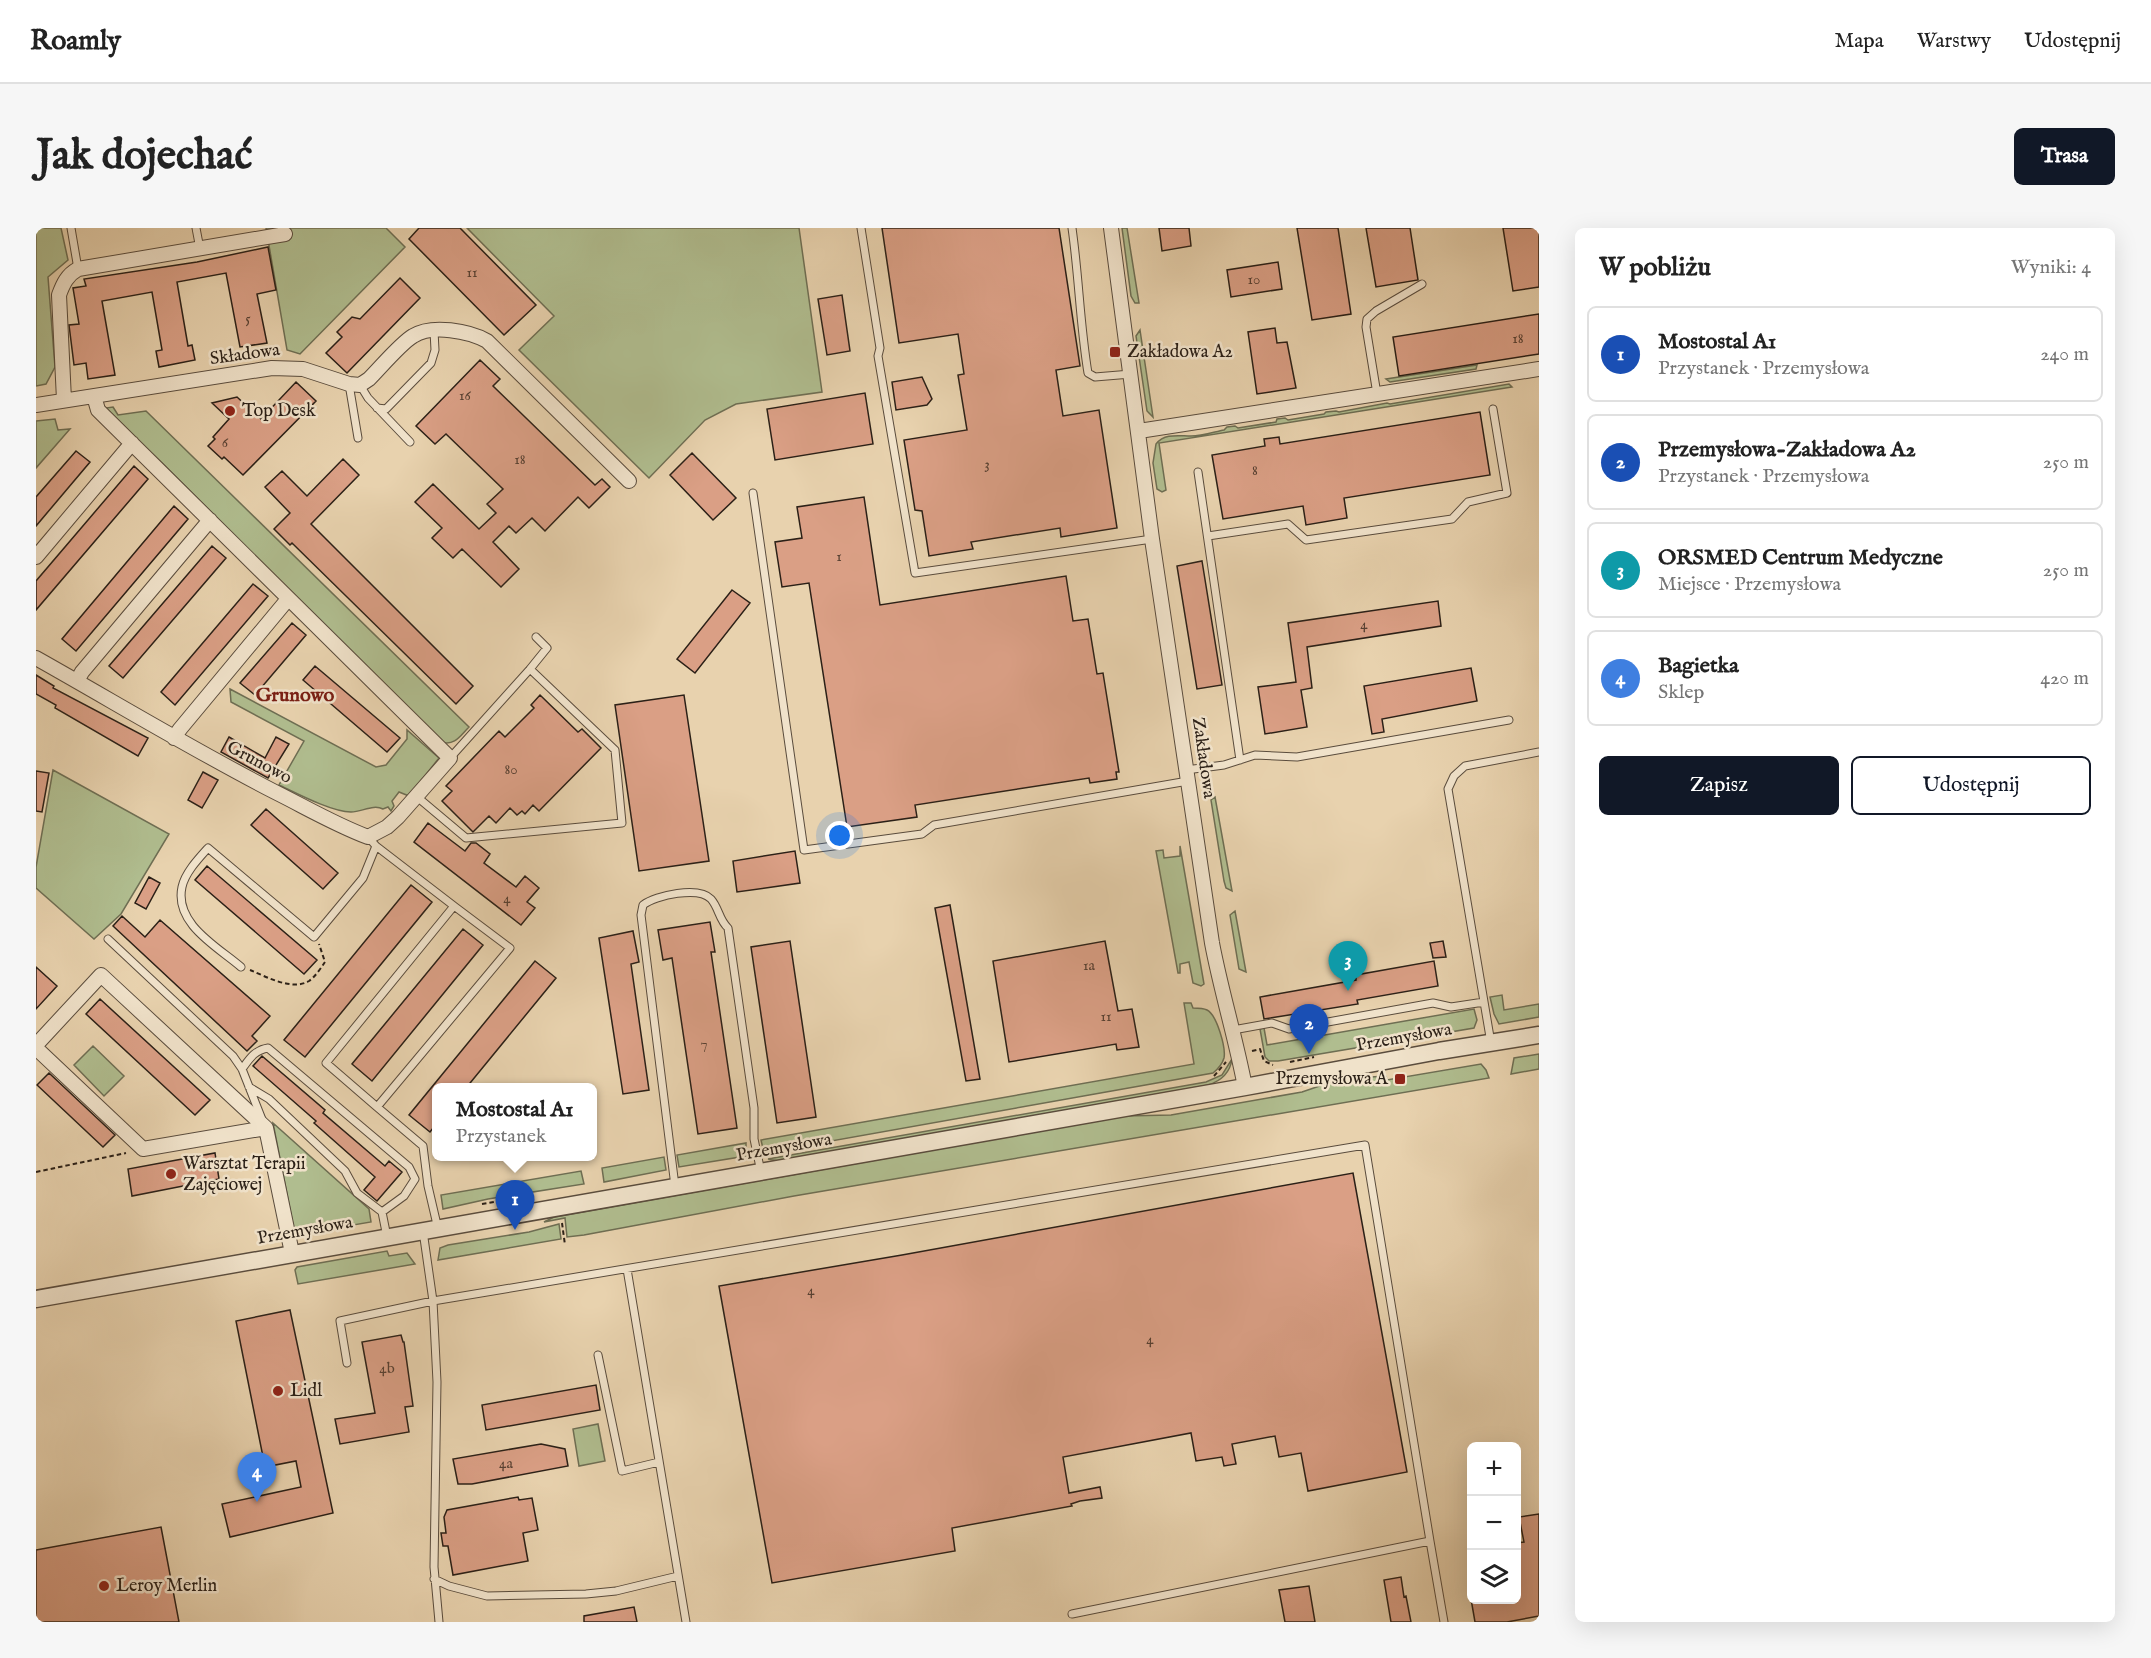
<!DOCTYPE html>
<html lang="pl">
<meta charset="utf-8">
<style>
body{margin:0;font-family:"IM FELL English",serif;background:#f6f6f6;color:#222}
.controls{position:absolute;right:18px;bottom:18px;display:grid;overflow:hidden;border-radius:9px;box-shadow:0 6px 24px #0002}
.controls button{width:54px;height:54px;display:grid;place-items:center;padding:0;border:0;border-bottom:2px solid #e0e0e0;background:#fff;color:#222;font:30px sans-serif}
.you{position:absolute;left:804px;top:608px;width:21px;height:21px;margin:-15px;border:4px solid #fff;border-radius:50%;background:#1a73e8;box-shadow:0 0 0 9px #1a73e833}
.badge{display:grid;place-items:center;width:39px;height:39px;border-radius:50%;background:#111827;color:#fff;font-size:20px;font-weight:700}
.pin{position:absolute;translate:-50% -50px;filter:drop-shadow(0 2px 3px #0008)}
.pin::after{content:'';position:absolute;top:32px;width:21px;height:18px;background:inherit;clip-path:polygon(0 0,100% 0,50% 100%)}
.popup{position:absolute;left:396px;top:855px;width:165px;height:78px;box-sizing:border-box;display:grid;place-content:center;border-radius:9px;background:#fff;filter:drop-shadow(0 2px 4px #0005);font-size:20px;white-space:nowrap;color:#767676}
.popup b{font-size:22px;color:#222}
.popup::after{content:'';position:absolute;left:50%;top:100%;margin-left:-12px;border:12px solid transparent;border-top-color:#fff}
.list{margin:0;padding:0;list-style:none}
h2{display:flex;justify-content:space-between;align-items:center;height:78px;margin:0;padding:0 24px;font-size:26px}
h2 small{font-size:20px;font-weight:400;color:#767676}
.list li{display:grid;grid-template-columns:39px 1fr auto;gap:18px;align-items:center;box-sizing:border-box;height:96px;margin:0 12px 12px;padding:0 12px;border:2px solid #e0e0e0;border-radius:9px}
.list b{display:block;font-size:22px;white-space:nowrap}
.list p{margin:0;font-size:20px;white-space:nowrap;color:#767676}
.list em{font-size:20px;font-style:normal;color:#767676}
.actions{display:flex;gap:12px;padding:18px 24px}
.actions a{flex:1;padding:14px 0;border:2px solid #111827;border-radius:9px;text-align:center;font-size:21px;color:#111827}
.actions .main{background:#111827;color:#fff}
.icon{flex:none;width:33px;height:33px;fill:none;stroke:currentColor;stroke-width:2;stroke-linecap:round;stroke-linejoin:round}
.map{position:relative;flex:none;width:1503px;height:1394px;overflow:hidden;border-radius:9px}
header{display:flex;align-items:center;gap:36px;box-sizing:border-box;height:84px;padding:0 30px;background:#fff;border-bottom:2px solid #e0e0e0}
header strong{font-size:28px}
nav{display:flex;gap:33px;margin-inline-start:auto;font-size:21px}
.intro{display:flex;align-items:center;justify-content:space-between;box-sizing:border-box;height:144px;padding:0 36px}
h1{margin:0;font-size:42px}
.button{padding:15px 27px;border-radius:9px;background:#111827;color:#fff;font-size:21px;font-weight:700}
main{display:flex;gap:36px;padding:0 36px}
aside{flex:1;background:#fff;border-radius:9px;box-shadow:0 6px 24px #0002}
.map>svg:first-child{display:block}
.green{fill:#b0bd8f;stroke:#6e6e53;stroke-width:1.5}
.building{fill:#da9f85;stroke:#2b2017;stroke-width:1.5}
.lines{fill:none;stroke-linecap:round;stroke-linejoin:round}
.service-casing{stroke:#5a4c3d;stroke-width:9}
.minor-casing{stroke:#5a4c3d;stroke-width:16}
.tertiary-casing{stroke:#5a4c3d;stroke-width:19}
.path{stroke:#2b2017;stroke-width:2;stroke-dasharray:4.5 3;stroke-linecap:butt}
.service{stroke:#f0e2ca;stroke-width:7}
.minor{stroke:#f0e2ca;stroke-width:14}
.tertiary{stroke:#f0e2ca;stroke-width:16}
.poi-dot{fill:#8f2418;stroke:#f0e2ca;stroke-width:2}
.labels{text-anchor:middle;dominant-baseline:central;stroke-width:5;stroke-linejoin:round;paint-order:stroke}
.number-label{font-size:15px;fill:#574032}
.poi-label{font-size:18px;fill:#2b2017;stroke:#f0e2ca;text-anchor:start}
.street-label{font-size:18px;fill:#2b2017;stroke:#f0e2ca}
.neighbourhood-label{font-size:20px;font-weight:bold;fill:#7a1f14;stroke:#f0e2ca}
</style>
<header>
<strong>Roamly</strong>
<nav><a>Mapa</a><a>Warstwy</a><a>Udostępnij</a></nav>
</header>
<div class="intro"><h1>Jak dojechać</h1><a class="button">Trasa</a></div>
<main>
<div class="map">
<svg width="1503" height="1394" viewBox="0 0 1503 1394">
<rect width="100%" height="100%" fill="#e8d2ae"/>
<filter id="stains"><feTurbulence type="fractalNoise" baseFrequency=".00333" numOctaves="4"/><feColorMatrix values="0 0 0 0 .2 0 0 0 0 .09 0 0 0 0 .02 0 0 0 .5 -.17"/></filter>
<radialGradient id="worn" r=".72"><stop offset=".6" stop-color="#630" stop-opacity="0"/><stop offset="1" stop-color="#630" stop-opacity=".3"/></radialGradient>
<path class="green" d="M0 0H25L32 32 12 49 19 139 10 156 0 158Z
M230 0H350L369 19 264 126 251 122Z
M431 0H763L786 164 700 176 669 192 613 250 483 122 518 88Z
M1086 0H1091L1103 75H1099L1095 68Z
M1104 102 1117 189 1111 183 1100 108Z
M1441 137 1440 141 1354 154 1350 151Z
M1473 156 1476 159 1123 215 1130 262 1126 264 1121 261 1117 235 1120 216C1129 205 1142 208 1155 208 1166 208 1178 204 1188 202L1191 199 1199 198 1202 200 1240 194 1241 191 1249 190 1252 192 1288 186 1290 184 1300 183 1303 184 1351 175 1354 176Z
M77 179 82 187 110 183 433 499C424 508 419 518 405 514L124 233 72 184 70 180Z
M19 191 22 202 34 201 0 240V193Z
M194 461 340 539 350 537 371 511V502L403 530 373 568 363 564 356 573 358 578 355 583 352 579 347 581C337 576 326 584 315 584 296 584 260 565 243 557L268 513 195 474Z
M17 542 133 606 85 686 58 711 0 660V639Z
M1179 569 1196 663 1190 660 1188 653 1175 572Z
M1144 618 1168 756 1165 758 1157 755 1153 734 1144 736V745H1142L1120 623 1127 622 1128 630 1144 628Z
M1199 683 1210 744 1203 741 1194 687Z
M1466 767 1468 782 1503 776V789L1463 796 1458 786 1454 769Z
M1148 775H1155L1157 780C1162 780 1167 780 1171 782 1181 787 1190 820 1188 830 1186 837 1182 841 1177 845L728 925 725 912 1158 836Z
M1438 781 1441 792 1438 800 1242 833H1233L1229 829 1224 801 1228 800 1231 817Z
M57 818 88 848 68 868 38 837Z
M1503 826V841L1475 846 1478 830Z
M1196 831C1194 845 1185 853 1172 857L742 933 732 931 1170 854 1186 847Z
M1445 836 1450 842 1453 850 758 968 548 1007 531 1009 529 990 508 994 518 989 1088 888 1135 887 1266 864 1304 851 1350 848 1351 852Z
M237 895 333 981 335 994 259 1007Z
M710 915V928L643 939 641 927Z
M628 929 630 942 568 954 566 940Z
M545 943 548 956 452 971 407 981 405 967Z
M523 996 525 1011 402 1032 404 1020 412 1017 493 1004Z
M351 1023 353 1028 371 1025 379 1036 262 1056 259 1042 261 1039Z
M562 1196 569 1233 543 1238 537 1201Z"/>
<path class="building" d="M383 0H424L500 77 468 107 373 11Z
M846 0H1023L1044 138 1020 142 1027 188 1063 182 1081 300 1025 309 1024 300 935 314 937 321 893 328 886 283 879 282 868 212 931 202 922 147 928 146 922 106 863 115Z
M1123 0H1153L1155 18 1126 23Z
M1261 0H1302L1315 86 1276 92Z
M1330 0H1374L1382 52 1340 59Z
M1467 0H1503V59L1477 63Z
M232 19 240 62 221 66 231 115 204 119 190 45 141 54 152 118 156 117 159 132 123 139 120 123 126 122 116 64 66 73 79 147 52 151 50 135 38 137 33 97 43 96 37 60 50 58 48 51 161 34Z
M1242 34 1246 61 1195 69 1191 42Z
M364 50 384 70 311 145 290 125 306 109 301 104 316 89 324 91Z
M806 67 814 123 791 127 782 71Z
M1503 86V126L1363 148 1357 109Z
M1239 100 1241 115 1251 114 1260 160 1221 166 1212 104Z
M444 132 464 151 457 158 559 257 566 251 574 259 553 280 542 269 509 303 496 290 480 305 473 298 457 314 483 341 465 359 426 321 417 330 396 310 406 300 379 274 397 256 443 301 460 285 451 276 467 261 410 206 399 216 380 198Z
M886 149 896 171 891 177 860 182 856 154Z
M260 154 280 173 207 247 188 229 186 231 172 218 179 211 177 209 193 191 176 175 201 169 225 191Z
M829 165 837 216 739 232 731 181Z
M1444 184 1454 247 1308 270 1311 290 1270 297 1267 278 1187 291 1176 227 1229 218 1228 211 1243 209 1244 216Z
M40 223 54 234 0 298V269Z
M656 225 700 270 677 292 634 247Z
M307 231 323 247 275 296 437 458 420 476 256 315 254 317 238 301 254 285 229 259 246 243 271 268Z
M98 238 112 251 0 382V353Z
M828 269 844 377 1030 348 1037 393 1052 391 1061 446 1067 445 1083 544H1080L1081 551 1054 555 1053 550 879 577 881 589 811 599 773 355 746 359 739 314 766 310 761 279Z
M138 278 152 291 40 423 26 411Z
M176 318 190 330 87 450 73 438Z
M1166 333 1186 457 1161 461 1141 338Z
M217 356 232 368 139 477 125 464Z
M696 362 714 375 659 445 641 431Z
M1402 373 1405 398 1271 419 1276 460 1265 462 1271 499 1229 506 1222 459 1260 454 1252 395Z
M256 395 270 407 219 467 204 455Z
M279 438 364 510 351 524 267 452Z
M1435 440 1441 473 1346 491 1348 504 1336 506 1328 458Z
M0 447 18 458 17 460 112 510 102 528 19 480 20 477 0 466Z
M504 467 542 504 546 501 565 520 503 583 497 577 489 586 486 583 481 587 474 580 460 595 453 588 437 604 406 573 416 563 410 558 463 503 469 509 498 480 495 477Z
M648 467 673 633 603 643 579 477Z
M193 509 229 530 240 509 253 516 232 550 185 524Z
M0 543 13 545 6 584 0 583Z
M167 544 182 552 166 580 152 572Z
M230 581 302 645 287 661 215 597Z
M392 595 429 623 435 615H440L454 626 448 635 480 659 489 648 503 660 491 674 499 680 485 697 378 614Z
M759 623 764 655 701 664 697 633Z
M171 638 281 732 268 746 159 652Z
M113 649 124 655 110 681 99 675Z
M375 657 396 674 269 829 248 812Z
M914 677 944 851 930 853 899 680Z
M86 688 109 709 124 692 234 788 216 808 221 813 211 823 77 698Z
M674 694 679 724H675L701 900 662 906 636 730 627 732 622 702Z
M427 701 447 717 336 853 316 836Z
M597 703 603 734 595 736 613 862 587 866 563 710Z
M754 713 780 889 741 895 715 719Z
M1069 713 1082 783 1096 781 1103 819 1081 822 1080 816 973 834 957 733Z
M1407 713 1410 729 1397 730 1394 715Z
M499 733 520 750 430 860H401V895L394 904 373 887Z
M1398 733 1402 758 1321 772 1322 776 1228 791 1224 769 1320 752V747Z
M0 739 21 758 0 781Z
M64 771 174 872 159 887 50 786Z
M226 828 289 882 287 885 349 938 353 933 366 944 341 973 328 962 339 949 278 895 280 893 217 838Z
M13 845 79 907 67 919 1 857Z
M179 925 183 951 96 968 92 941Z
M1317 945 1371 1244 1272 1263 1265 1225 1243 1229 1239 1208 1196 1216 1200 1236 1188 1238 1186 1229 1160 1233 1155 1205 1027 1229 1033 1265 1064 1259 1066 1270 1044 1273 1035 1276 1036 1278 916 1300 919 1323 736 1355 683 1058 866 1027Z
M254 1082 297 1285 194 1309 186 1276 265 1259 260 1233 229 1239 200 1093Z
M365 1107 367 1114H368L377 1178 369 1179 373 1204 304 1216 299 1191 339 1185 326 1114Z
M560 1157 564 1182 450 1202 446 1177Z
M505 1216 529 1221 532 1238 436 1256H422L417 1231Z
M482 1269 483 1272 496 1270 502 1302 487 1305 492 1333 417 1347 412 1318H407L405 1305H410L408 1289 411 1282Z
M1503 1286V1388L1471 1394H1439L1435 1371H1480V1315L1488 1314 1483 1289Z
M125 1299 143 1394H0V1322Z
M1365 1349 1368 1369 1370 1368 1375 1394H1355L1348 1352Z
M1273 1358 1279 1394H1249L1243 1362Z
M598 1379 601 1394H548V1388Z"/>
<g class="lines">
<defs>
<path id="service" d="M35 0 42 41
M160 0 164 21
M825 0 844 120 842 128 879 345 1116 311
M1036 0C1043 49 1044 97 1052 145L1059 149 1095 146
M313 156 322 210
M324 157 332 170 374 214
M1341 166 1330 99 1331 91 1340 83 1386 56
M341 180 350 181 395 135 399 122 398 103
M1162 244 1204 532
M717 265 768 622 886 606 898 597 1152 553
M1172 308 1252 296 1270 312 1416 291 1432 274 1471 265 1457 181
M494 441 511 420 500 409
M1150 542 1188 537 1219 527 1261 529 1473 492
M380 568 430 610 586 595 579 522 494 441 414 530
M340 618 418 678
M72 711 197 828 206 841 227 894
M205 739C182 719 138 696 146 659 149 645 162 631 172 620L278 709 327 650 340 618 332 609
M1197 802 1236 795 1253 801 1397 775 1415 779 1448 774
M1455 815 1412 561 1418 548 1429 538 1503 524
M206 841C214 830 219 822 232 820L373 939 379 951 368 968 346 984
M213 859 233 871 309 943 321 965 346 984 351 1009
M341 879 290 835 418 678 474 720 341 879 387 918 392 958 402 1001
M639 958 605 687 607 677C620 667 663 658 675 671 683 680 683 692 692 700L718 880V911L725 944
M387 1003 397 1073 401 1154 398 1339 403 1394
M591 1041 650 1394
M562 1127 586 1243 623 1234
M311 1135 304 1093 397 1073 1329 917 1394 1313 1036 1386
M1394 1313 1408 1394
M398 1351 413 1358 451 1368 550 1366 580 1363 642 1348"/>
<path id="minor" d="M1075 0 1116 311 1176 715C1185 763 1200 811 1209 859
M28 172 23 67C27 56 31 47 42 41L249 6
M0 177 236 140 267 141 313 156 324 157 333 151C344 140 365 115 377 108 396 96 433 103 451 113L593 253
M1103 203 1503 141
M0 329 96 215
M0 430C80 475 159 523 241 565 271 580 300 597 332 609L351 599 362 589 414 530 62 182 58 168
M41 453 46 444 174 292
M138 510 144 501 252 371
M0 817 65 747 230 900 256 1025
M0 820 107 921 230 900"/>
<path id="tertiary" d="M0 1071 1209 859 1403 823 1503 807"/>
</defs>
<use href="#service" class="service-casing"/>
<use href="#minor" class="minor-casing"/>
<use href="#tertiary" class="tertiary-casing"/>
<path class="path" d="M214 742C231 749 256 763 273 753 279 749 285 740 289 734L283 716
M1216 823 1224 821 1228 833 1237 837
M1254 834 1278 829
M1178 848 1190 834
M0 944 90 925
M446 976 487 969
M526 995 529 1017"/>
<use href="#service" class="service"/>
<use href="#minor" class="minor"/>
<use href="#tertiary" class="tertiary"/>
</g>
<g class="poi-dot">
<rect x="1073" y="118" width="12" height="12" rx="3"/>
<circle cx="194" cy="183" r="6"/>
<rect x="1358" y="845" width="12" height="12" rx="3"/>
<circle cx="135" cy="946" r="6"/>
<circle cx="242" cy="1163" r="6"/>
<circle cx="68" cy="1358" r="6"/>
</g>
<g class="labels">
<g class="number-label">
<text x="436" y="44">11</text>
<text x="1218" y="51">10</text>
<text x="212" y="90">5</text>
<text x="1482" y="110">18</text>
<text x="429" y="167">16</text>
<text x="189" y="214">6</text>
<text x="484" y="231">18</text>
<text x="951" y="236">3</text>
<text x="1219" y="242">8</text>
<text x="803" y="328">1</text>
<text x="1328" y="396">4</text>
<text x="475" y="541">80</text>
<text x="471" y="670">4</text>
<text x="1053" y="737">1a</text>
<text x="1070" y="788">11</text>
<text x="668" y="815">7</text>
<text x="775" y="1062">4</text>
<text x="1114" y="1111">4</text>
<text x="351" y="1140">4b</text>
<text x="470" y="1235">4a</text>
</g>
<g class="poi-label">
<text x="1091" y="124">Zakładowa A2</text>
<text x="206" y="183">Top Desk</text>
<text x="1352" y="851" text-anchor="end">Przemysłowa A</text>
<text x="147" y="936">Warsztat Terapii<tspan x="147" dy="21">Zajęciowej</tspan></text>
<text x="254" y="1163">Lidl</text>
<text x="80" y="1358">Leroy Merlin</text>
</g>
<g class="street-label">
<text transform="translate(209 127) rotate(-8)">Składowa</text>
<text transform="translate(1167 530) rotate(82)">Zakładowa</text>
<text transform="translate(223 535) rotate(28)">Grunowo</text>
<text transform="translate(1368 810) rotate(-10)">Przemysłowa</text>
<text transform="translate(748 920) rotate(-10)">Przemysłowa</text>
<text transform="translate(269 1003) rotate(-10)">Przemysłowa</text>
</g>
<g class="neighbourhood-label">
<text x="259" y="467">Grunowo</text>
</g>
</g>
<rect width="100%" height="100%" filter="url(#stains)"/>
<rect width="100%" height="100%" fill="url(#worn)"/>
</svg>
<div class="controls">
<button>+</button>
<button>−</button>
<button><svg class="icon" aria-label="layers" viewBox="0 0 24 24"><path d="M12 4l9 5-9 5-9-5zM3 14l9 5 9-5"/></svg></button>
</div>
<div class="you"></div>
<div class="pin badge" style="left:479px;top:1002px;background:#1a4fb4">1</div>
<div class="popup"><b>Mostostal A1</b>Przystanek</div>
<div class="pin badge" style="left:1273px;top:826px;background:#1a4fb4">2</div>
<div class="pin badge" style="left:1312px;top:763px;background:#0f9aa8">3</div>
<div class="pin badge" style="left:221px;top:1274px;background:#3f7fe0">4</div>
</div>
<aside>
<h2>W pobliżu<small>Wyniki: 4</small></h2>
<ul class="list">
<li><span class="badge" style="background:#1a4fb4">1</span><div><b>Mostostal A1</b><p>Przystanek · Przemysłowa</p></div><em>240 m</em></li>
<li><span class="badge" style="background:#1a4fb4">2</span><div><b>Przemysłowa-Zakładowa A2</b><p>Przystanek · Przemysłowa</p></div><em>250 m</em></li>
<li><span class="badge" style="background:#0f9aa8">3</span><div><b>ORSMED Centrum Medyczne</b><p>Miejsce · Przemysłowa</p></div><em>250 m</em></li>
<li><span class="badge" style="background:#3f7fe0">4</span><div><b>Bagietka</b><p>Sklep</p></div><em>420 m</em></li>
</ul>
<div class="actions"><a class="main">Zapisz</a><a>Udostępnij</a></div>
</aside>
</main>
